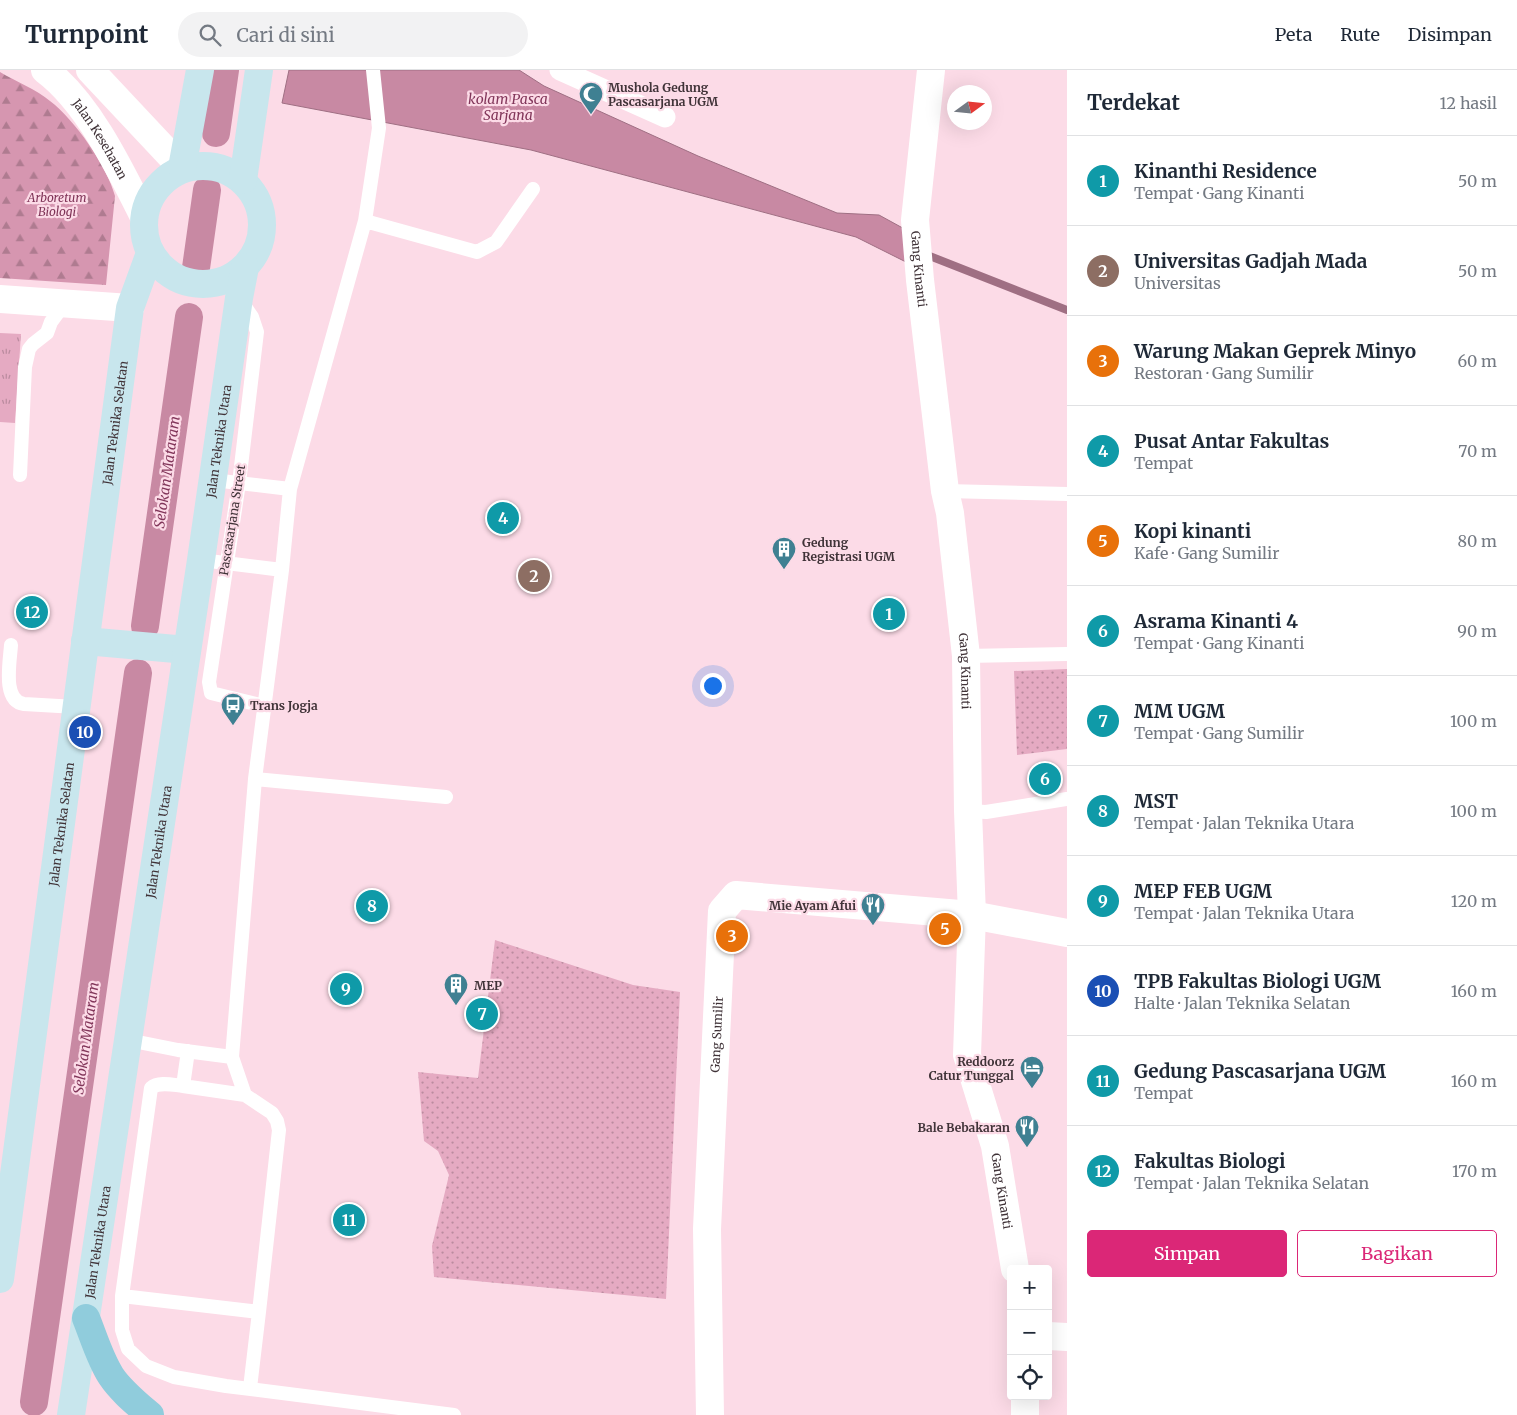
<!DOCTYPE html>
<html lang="id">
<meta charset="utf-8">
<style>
body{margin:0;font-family:Merriweather,serif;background:#f2f2f3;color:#1f2937}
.controls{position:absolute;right:15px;bottom:15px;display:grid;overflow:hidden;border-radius:5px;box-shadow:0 5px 20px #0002}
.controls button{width:45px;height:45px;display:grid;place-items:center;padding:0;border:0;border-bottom:1px solid #e0e1e3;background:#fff;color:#1f2937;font:25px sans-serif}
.compass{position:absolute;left:947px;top:15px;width:45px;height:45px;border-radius:50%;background:#fff;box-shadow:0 5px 20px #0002;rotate:75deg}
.you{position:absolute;left:712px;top:615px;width:18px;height:18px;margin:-12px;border:4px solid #fff;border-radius:50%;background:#1a73e8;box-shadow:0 0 0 8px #1a73e833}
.badge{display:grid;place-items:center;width:32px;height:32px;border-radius:50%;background:#db2777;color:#fff;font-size:16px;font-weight:700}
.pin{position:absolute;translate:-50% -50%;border:2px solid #fff;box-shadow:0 1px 5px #0006}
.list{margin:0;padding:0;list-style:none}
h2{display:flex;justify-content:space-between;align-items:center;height:65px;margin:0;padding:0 20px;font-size:21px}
h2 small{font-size:16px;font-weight:400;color:#747a83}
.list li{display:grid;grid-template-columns:32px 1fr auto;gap:15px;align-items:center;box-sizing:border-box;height:90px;padding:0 20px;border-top:1px solid #e0e1e3}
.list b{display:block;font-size:19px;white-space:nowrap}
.list p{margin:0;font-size:16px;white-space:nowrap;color:#747a83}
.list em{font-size:16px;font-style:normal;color:#747a83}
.actions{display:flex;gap:10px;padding:15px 20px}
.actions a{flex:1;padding:11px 0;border:1px solid #db2777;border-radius:5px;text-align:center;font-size:18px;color:#db2777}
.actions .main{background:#db2777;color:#fff}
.icon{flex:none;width:28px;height:28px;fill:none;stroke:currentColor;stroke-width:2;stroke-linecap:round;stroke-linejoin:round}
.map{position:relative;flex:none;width:1067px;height:1345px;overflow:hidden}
header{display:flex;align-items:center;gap:30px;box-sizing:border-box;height:70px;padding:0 25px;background:#fff;border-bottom:1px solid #e0e1e3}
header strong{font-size:24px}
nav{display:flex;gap:28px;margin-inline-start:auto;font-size:18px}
.search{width:350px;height:45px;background:#f2f2f3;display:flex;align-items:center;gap:12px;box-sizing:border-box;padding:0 18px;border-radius:28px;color:#747a83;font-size:19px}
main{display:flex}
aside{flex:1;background:#fff}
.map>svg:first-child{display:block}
.grass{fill:url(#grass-tufts)}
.forest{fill:url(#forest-firs)}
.park{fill:url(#park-dots)}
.water{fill:#c889a3;stroke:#9f6f83}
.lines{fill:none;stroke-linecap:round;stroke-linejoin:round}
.stream{stroke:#9f6f83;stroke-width:8}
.canal{stroke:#c889a3;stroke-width:28}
.service{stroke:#fff;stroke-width:14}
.pedestrian{stroke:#fff;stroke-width:21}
.minor{stroke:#fff;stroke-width:28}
.tertiary{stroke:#fff;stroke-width:28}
.secondary{stroke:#c8e6ed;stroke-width:28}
.primary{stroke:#90ccdc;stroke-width:28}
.labels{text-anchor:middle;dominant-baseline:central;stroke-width:4.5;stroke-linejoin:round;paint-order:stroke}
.poi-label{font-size:12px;font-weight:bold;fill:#403338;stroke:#fcdbe7;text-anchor:start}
.street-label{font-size:12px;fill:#403338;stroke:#fcdbe7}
.park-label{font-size:12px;font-style:italic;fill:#7f3357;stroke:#fcdbe7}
.water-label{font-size:14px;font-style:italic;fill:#82365a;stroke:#fcdbe7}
</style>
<header>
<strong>Turnpoint</strong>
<div class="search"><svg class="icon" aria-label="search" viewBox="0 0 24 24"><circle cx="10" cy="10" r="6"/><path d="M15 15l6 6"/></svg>Cari di sini</div>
<nav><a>Peta</a><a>Rute</a><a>Disimpan</a></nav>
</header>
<main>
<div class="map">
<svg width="1067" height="1345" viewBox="0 0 1067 1345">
<defs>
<pattern id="grass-tufts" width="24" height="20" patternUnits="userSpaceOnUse" patternTransform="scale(1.25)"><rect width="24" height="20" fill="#e5aac2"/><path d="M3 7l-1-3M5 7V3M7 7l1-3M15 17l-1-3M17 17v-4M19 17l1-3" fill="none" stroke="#bb8b9f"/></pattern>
<pattern id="forest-firs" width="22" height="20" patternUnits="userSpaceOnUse" patternTransform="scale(1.25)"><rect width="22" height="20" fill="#d696b0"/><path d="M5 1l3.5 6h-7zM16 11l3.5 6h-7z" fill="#af7b90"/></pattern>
<pattern id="park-dots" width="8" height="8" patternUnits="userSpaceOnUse" patternTransform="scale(1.25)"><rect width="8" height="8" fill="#e5aac2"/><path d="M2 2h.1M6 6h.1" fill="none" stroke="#bb8b9f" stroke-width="1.8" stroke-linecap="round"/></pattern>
</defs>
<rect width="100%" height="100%" fill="#fcdbe7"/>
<path class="grass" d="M0 263 21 264 15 353 0 352Z"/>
<path class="forest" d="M0 2C15 11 37 20 50 31 75 50 107 96 115 126L106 215 0 208Z"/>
<path class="park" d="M1067 599V679L1017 685 1014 601Z
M495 870 633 915 680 922 666 1229 434 1207 432 1176 449 1105 438 1081 424 1071 418 1002 478 1008Z"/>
<path class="water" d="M289 0H519L544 16 698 86 837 143 879 145 910 162 914 196 856 167 531 80 282 33Z"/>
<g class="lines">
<path class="stream" d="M922 183 1067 240"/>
<path class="canal" d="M216 63 225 0
M196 198 207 120
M145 556 189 247
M34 1332 138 603"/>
<path class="service" d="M373 0 379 58 365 151 290 419 282 500 255 709 446 727
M365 151 477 182 496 172 533 119
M240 229 252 247 257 262 239 413 209 612 211 623 264 636
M20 405 25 297 29 279 33 274 47 263 51 252 65 233
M213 410 290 419
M945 421 1067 424
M201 490 282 500
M11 575C10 592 2 631 24 634L76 637
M966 586 1067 584
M968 741 986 742 1067 729
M128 970 178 980 232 987 245 1025 272 1043 277 1051 279 1060 259 1242 122 1226V1260L128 1279 146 1296 174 1307 226 1316 454 1345
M232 987 255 709
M183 1016 245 1025
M122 1226 151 1018C159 1011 173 1015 183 1016L188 981
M250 1318 259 1242"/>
<path class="pedestrian" d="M560 0 665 47"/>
<g class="minor">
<path id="s1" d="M931 0 915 150 920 210 945 421 950 443 966 586 968 741 972 845 967 985 995 1076 1015 1199"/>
<path d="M0 229 130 238"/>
<path d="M1048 1266 1067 1267"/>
<path id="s2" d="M710 1345 707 1159 722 841 736 825 972 845 1067 863"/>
<path d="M1025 1345V1326"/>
</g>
<g class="tertiary">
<path id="s3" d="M45 0C88 32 120 99 144 147"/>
<path d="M90 0 182 98"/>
</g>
<g class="secondary">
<circle cx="203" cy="155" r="59"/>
<path d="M182 98 200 0"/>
<path d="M243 110 259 0"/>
<path d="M85 571 187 580"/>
<path id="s4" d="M0 1209 130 238 150 183"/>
<path id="s5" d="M71 1345 201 490 239 228 245 197"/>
</g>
<path class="primary" d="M86 1248C94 1268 100 1289 111 1306 121 1321 136 1333 150 1345"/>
</g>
<defs>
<symbol id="mosque-pin" viewBox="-11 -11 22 30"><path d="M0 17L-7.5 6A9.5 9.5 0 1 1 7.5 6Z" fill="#3f8092" stroke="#fcdbe7"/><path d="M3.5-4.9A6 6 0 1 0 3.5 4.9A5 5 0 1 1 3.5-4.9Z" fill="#fff"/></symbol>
<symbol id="building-pin" viewBox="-11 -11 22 30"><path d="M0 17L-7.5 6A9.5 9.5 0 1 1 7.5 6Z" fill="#3f8092" stroke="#fcdbe7"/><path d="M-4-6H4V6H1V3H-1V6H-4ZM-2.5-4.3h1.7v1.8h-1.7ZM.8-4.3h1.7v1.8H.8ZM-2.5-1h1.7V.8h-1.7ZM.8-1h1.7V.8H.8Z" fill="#fff"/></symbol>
<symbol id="bus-pin" viewBox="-11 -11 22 30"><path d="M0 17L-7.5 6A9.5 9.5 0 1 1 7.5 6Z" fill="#3f8092" stroke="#fcdbe7"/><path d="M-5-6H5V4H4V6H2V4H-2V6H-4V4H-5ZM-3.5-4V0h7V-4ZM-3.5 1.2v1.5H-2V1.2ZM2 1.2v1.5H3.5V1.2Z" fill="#fff"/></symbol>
<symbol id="restaurant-pin" viewBox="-11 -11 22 30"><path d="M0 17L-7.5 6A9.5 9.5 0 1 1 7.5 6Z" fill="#3f8092" stroke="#fcdbe7"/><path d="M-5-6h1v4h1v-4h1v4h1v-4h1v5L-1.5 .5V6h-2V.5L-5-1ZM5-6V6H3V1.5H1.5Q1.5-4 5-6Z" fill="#fff"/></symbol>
<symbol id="hotel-pin" viewBox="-11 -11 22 30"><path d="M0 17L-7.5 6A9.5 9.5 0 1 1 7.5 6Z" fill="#3f8092" stroke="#fcdbe7"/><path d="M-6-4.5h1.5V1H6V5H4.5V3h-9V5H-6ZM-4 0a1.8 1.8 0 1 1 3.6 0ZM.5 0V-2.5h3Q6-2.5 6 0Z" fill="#fff"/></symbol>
</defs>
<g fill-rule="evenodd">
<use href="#mosque-pin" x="577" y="10" width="28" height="38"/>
<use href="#building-pin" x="770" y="465" width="28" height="38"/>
<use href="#bus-pin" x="219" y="621" width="28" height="38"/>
<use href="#restaurant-pin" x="859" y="821" width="28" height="38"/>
<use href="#building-pin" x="442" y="901" width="28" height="38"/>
<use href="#hotel-pin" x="1018" y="984" width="28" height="38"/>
<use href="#restaurant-pin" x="1013" y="1043" width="28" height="38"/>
</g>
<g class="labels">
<g class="poi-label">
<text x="608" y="17">Mushola Gedung<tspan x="608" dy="14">Pascasarjana UGM</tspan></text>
<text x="802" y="472">Gedung<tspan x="802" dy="14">Registrasi UGM</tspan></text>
<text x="250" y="635">Trans Jogja</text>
<text x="856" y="835" text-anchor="end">Mie Ayam Afui</text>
<text x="474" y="915">MEP</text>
<text x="1014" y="991" text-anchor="end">Reddoorz<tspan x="1014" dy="14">Catur Tunggal</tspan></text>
<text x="1010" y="1057" text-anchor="end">Bale Bebakaran</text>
</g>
<g class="street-label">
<text stroke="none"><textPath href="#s3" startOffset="89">Jalan Kesehatan</textPath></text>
<text stroke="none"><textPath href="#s1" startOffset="200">Gang Kinanti</textPath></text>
<text stroke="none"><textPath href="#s4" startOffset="864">Jalan Teknika Selatan</textPath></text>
<text stroke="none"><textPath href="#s5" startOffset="985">Jalan Teknika Utara</textPath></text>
<text transform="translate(232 450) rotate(-81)">Pascasarjana Street</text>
<text stroke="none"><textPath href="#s1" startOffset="605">Gang Kinanti</textPath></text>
<text stroke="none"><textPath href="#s4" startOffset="459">Jalan Teknika Selatan</textPath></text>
<text stroke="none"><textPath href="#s5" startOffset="580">Jalan Teknika Utara</textPath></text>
<text stroke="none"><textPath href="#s2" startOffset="381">Gang Sumilir</textPath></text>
<text stroke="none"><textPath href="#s1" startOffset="1130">Gang Kinanti</textPath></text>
<text stroke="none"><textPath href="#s5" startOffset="175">Jalan Teknika Utara</textPath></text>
</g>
<g class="park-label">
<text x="57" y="127">Arboretum<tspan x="57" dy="14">Biologi</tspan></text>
</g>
<g class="water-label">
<text x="508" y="29">kolam Pasca<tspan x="508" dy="16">Sarjana</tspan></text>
<text transform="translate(167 402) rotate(-82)">Selokan Mataram</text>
<text transform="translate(86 968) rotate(-82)">Selokan Mataram</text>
</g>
</g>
</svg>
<div class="controls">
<button>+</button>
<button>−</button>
<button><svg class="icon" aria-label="locate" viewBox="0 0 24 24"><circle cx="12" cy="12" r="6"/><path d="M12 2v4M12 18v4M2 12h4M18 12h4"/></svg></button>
</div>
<svg class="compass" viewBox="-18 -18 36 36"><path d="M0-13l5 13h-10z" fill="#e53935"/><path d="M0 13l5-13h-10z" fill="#747a83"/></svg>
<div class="you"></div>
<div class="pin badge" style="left:889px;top:544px;background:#0f9aa8">1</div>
<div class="pin badge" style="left:534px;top:506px;background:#8d6e63">2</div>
<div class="pin badge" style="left:732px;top:866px;background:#e8710a">3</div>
<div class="pin badge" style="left:503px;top:448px;background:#0f9aa8">4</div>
<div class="pin badge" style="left:945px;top:859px;background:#e8710a">5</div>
<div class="pin badge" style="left:1045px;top:709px;background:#0f9aa8">6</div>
<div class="pin badge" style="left:482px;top:944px;background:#0f9aa8">7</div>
<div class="pin badge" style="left:372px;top:836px;background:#0f9aa8">8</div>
<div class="pin badge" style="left:346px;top:919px;background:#0f9aa8">9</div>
<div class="pin badge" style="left:85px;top:662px;background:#1a4fb4">10</div>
<div class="pin badge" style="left:349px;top:1150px;background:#0f9aa8">11</div>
<div class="pin badge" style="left:32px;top:542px;background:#0f9aa8">12</div>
</div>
<aside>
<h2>Terdekat<small>12 hasil</small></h2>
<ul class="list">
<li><span class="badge" style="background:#0f9aa8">1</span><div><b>Kinanthi Residence</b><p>Tempat · Gang Kinanti</p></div><em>50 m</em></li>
<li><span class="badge" style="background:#8d6e63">2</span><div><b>Universitas Gadjah Mada</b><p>Universitas</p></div><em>50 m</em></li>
<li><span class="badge" style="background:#e8710a">3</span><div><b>Warung Makan Geprek Minyo</b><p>Restoran · Gang Sumilir</p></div><em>60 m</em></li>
<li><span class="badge" style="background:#0f9aa8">4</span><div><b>Pusat Antar Fakultas</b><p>Tempat</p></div><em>70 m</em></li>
<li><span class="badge" style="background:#e8710a">5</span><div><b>Kopi kinanti</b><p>Kafe · Gang Sumilir</p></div><em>80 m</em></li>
<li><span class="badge" style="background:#0f9aa8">6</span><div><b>Asrama Kinanti 4</b><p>Tempat · Gang Kinanti</p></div><em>90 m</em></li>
<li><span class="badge" style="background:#0f9aa8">7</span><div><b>MM UGM</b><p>Tempat · Gang Sumilir</p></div><em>100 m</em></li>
<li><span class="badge" style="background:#0f9aa8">8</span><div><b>MST</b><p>Tempat · Jalan Teknika Utara</p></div><em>100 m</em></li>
<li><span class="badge" style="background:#0f9aa8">9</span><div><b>MEP FEB UGM</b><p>Tempat · Jalan Teknika Utara</p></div><em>120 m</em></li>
<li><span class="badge" style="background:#1a4fb4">10</span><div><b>TPB Fakultas Biologi UGM</b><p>Halte · Jalan Teknika Selatan</p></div><em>160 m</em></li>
<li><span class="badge" style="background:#0f9aa8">11</span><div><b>Gedung Pascasarjana UGM</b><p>Tempat</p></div><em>160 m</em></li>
<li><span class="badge" style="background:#0f9aa8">12</span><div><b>Fakultas Biologi</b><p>Tempat · Jalan Teknika Selatan</p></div><em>170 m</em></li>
</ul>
<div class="actions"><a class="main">Simpan</a><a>Bagikan</a></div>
</aside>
</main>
